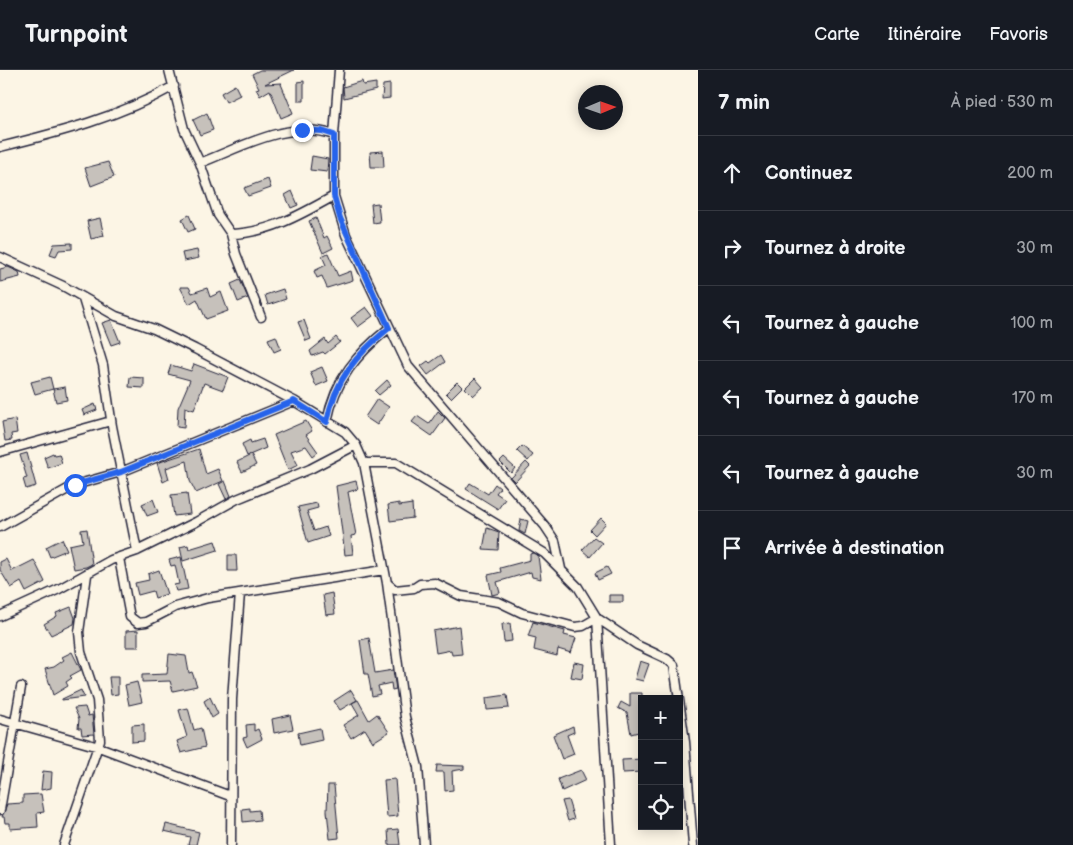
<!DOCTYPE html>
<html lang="fr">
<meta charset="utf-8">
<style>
body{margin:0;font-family:"Balsamiq Sans",sans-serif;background:#242831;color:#f1f3f6}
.controls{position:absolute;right:15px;bottom:15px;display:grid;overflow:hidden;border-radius:0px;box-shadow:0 2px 12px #0003}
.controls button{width:45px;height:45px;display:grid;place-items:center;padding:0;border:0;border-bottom:1px solid #363941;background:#171b24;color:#f1f3f6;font:25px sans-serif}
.compass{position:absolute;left:578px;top:15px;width:45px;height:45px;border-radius:50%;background:#171b24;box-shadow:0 2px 12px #0003;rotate:88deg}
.stop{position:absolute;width:15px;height:15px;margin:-11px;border:4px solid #2563eb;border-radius:50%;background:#fff}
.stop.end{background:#2563eb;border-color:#fff;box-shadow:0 1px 5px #0008}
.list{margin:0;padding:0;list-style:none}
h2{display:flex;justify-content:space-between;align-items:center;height:65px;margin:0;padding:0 20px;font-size:21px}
h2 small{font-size:16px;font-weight:400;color:#9ea1a6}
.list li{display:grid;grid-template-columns:32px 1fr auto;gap:15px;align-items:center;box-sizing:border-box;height:75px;padding:0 20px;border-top:1px solid #363941}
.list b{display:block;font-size:19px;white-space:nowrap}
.list em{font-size:16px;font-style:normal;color:#9ea1a6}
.icon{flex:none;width:28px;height:28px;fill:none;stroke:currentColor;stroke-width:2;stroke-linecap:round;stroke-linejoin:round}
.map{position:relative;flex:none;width:698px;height:775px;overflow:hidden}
header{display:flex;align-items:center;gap:30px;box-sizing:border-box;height:70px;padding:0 25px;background:#171b24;border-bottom:1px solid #363941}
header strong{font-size:24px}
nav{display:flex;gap:28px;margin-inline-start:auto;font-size:18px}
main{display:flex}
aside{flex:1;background:#171b24}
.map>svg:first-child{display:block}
.building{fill:#c6c1bb;stroke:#22223b}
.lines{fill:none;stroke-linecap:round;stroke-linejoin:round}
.minor-casing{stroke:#22223b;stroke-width:11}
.minor{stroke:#fcf5e5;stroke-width:8}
.route{stroke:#2563eb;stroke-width:6}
</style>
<header>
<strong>Turnpoint</strong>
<nav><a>Carte</a><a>Itinéraire</a><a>Favoris</a></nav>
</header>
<main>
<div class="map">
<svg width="698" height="775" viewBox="0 0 698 775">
<rect width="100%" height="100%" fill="#fcf5e5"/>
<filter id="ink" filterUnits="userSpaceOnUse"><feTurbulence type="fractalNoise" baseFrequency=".02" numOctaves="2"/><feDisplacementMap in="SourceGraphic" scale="10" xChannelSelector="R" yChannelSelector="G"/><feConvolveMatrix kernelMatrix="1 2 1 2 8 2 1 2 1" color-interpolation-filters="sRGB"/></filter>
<g filter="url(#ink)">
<path class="building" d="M260 0H294L265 14 282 13 281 14 293 43 281 48 270 20 260 26 256 19 259 18 252 4Z
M304 11V31H298V12Z
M362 11 363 15 376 13V20L344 28 343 17Z
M390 14V28L382 29 383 15Z
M235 15 240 25 226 32 221 23Z
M207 43 213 60 200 65 193 50Z
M383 81 384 97H371L370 82Z
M312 86 328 89 327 102 310 100Z
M108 92 114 107 91 116 85 98Z
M268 109 271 118 248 126 244 118Z
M292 121 298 135 291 138 285 125Z
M378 133 380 152 373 153 371 134Z
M189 145 195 159 188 162 182 149Z
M100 148 104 166 91 169 87 151Z
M316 148 324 168 327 166 333 178 323 183 309 151Z
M72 173V179L59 180 56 186 50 184 54 174Z
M197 180 199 188 184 191 182 183Z
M328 183 338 206 351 201 353 210 327 218 322 206 317 208 314 201 326 195 322 186Z
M8 197 19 202 20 207 0 212V199Z
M240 210 248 228 238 232 231 214Z
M180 217H189L192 223 207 218 210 227 221 222 228 241 206 249 197 229 189 234Z
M283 219 286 229 268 235 265 225Z
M366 237 373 246 358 257 351 248Z
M111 250 120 272 111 275 102 253Z
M304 250 311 269 306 271 298 252Z
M276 266 281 279 274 282 268 269Z
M336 267 340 272 325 284 323 282 312 286 310 281 325 269 328 274Z
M441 285 445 292 428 305 421 296 428 291 430 293Z
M194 294 228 307 223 320 204 313 194 340 185 337 184 358 177 357 178 338 190 310 168 304 171 295 191 301Z
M322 297 328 311 316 316 310 302Z
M50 307 53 319 35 324 31 312Z
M130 307 144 308V318L129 317Z
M475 308 483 317 473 326 465 318Z
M387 310 391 315 379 325 375 321Z
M457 312 462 317 451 328 446 323Z
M65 317 67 330 56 332 53 319Z
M377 329 389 337 377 355 365 347Z
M95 334 97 340 84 345 82 340Z
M438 341 445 348 432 366 412 352 417 346 429 354Z
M15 349 17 363 11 364 12 370 5 371 2 352Z
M306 351 312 361 306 365 318 382 313 386 306 376 291 381 298 395 288 400 274 365Z
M263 369 266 378 247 386 242 374 250 370 251 373Z
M522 376 533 385 528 391 517 381Z
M199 379 206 404 218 399 223 411 196 423 190 411 187 391 166 398 169 409 163 412 157 393Z
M27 383 36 416 26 419 23 409 27 408 20 385Z
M53 383 54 385 59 384 62 393 48 398 44 387Z
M251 385 256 395 242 402 237 392Z
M504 388 515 398 511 403 500 392Z
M526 392 530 396 515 412 511 408Z
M225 411 231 426 226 429 219 414Z
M356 411 358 419 348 422 356 465 351 466 353 484 345 485 336 416Z
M470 413 488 424 495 414 500 418 496 423 505 429 498 439 466 419Z
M187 423 190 444 174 446 171 425Z
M153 429 158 442 147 446 142 434Z
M317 433 318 438 307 441 314 461 326 457 329 466 308 473 298 437Z
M399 433V436L412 434 413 448 390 451 388 435Z
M601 448 606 453 595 465 590 460Z
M521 449 528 451 525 464 519 461Z
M487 458 499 462 498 480 483 479Z
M87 459 92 494 86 497 74 499 69 475 83 472 81 460Z
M594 467 602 473 590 487 582 480Z
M62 469 67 480 50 487 46 477Z
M215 471 218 480 183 491 180 477 188 475 189 479Z
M533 483 538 486 541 509 532 507 531 502 497 512 500 523 492 525 488 505 501 502 500 498 530 490V484Z
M228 485H236L237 501H228Z
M181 487 188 519 176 521 174 515 179 514 175 495 171 496 169 490Z
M6 489 12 501 34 490 45 512 26 522 21 512 11 518 0 500V492Z
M607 497 611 504 598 510 595 503Z
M159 500 167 524 155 528 153 521 138 525 135 513 149 510 148 504Z
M332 523 335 544 326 545 323 525Z
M609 525H623V532H609Z
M71 537 75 548 74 554 51 565 44 554 57 546 56 543Z
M533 552 565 561 564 565 576 568 571 583 558 579 557 586 534 580 536 568 528 566Z
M510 553 512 571 504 572 502 554Z
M459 556 462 584 452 585 451 580 436 583 433 561Z
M138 560V577H126V561Z
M369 568 375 603 393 600 396 619 392 620 391 613 378 616 380 624 372 626 368 604H365L360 570Z
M72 582 81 600 70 606 72 608 66 612 68 616 53 625 45 599 54 597 64 590 62 587Z
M169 584 186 586 189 603 192 602 197 616 173 621 170 611 142 612V605L167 604Z
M640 591 649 594 643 611 635 609Z
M574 592 584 594 582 609 571 607Z
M109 607H118V624L111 625Z
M137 612 142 632 129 635 125 615Z
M81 620 84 627 62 630V629Z
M351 620 357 630 340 640 334 631Z
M630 623H642V661L631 664 627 643 618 638 621 632 630 637Z
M507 625 509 638 487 640 486 628Z
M210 627 218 644 212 648 204 631Z
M358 630 369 650 377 644 389 662 373 672 365 659 351 668 343 655 359 645 352 633Z
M85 637 88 646 92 645 94 664 82 665 81 658H78L79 649 74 638Z
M188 638 194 660 201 658 205 677 181 683 177 671 187 667 179 640Z
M290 645 293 659 274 663 272 649Z
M144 654V671L132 672V655Z
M254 654V661L258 659 262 669 247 677 243 668 247 667 246 655Z
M573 656 574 662 567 665 574 684 562 689 553 665Z
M320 658 322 670 300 675 298 663Z
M642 689V702L623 703 622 690Z
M437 695 464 696V699L452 701 453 720 445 721 444 702H436Z
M581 700 586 710 562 721 558 709Z
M43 701 52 702 51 718 41 720Z
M395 709 398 746 387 747 384 710Z
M328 715H334L339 768 330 769 327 741Z
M41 724 44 742 37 743 38 757 10 759V753H5L4 747H2L7 734 23 733V725Z
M568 730 574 749 568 751 562 731Z
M250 738V741L259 740 260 750 243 752 242 739Z
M166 754 199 762 196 775H188L190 767 164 761Z
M398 759 400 775H389L388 760Z"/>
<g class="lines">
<defs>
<path id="minor" d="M169 0 184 59 200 93 218 145 231 164C269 163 302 144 334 126
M339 0 334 65V126L346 165 408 296 545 456 555 471 561 499
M0 77C61 62 119 47 174 16
M200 93C242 77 288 49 334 65
M231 164 236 184 261 247
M0 187 63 216 116 246 154 259 195 279 294 331 345 362 356 375 364 393H396L544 483 578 517 597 548 637 575 667 589 674 595 685 672 693 775
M83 229 103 295 112 356 137 481
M327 352C335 309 357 284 389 258
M0 382 111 351
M364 393 387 513 405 647 418 697 424 775
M0 457 75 415 121 402 294 331
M119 488 130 547 138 553 146 552 175 537 208 528 384 500
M387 513 395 520 414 518 420 514 435 513 461 526 499 532 522 543 575 557 583 556 597 548 611 775
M0 546 59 519 111 490 137 481 196 452 237 429 310 399 356 375
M0 649 99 677 230 726
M0 740 21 617
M64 775 100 670 97 630 81 582 79 562 87 505
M231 775 232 629 240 523"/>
</defs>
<use href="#minor" class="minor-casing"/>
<use href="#minor" class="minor"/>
</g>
</g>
<g class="lines" filter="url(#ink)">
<path class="route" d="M75 415 121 402 294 331 327 352C335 309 357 284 389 258L340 148 334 126V65L322 61 302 60"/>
</g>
</svg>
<div class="controls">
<button>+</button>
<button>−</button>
<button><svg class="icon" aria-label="locate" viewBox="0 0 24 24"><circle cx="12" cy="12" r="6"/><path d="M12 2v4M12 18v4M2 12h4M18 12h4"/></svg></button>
</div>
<svg class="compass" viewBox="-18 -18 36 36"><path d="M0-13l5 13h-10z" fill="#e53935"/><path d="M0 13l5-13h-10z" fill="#9ea1a6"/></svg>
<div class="stop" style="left:75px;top:415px"></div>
<div class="stop end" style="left:302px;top:60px"></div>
</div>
<aside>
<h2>7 min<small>À pied · 530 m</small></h2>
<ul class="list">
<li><svg class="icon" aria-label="ahead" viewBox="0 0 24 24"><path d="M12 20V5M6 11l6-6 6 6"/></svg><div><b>Continuez</b></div><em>200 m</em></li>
<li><svg class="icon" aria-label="right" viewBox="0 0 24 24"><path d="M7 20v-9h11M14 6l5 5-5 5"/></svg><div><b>Tournez à droite</b></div><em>30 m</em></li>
<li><svg class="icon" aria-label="left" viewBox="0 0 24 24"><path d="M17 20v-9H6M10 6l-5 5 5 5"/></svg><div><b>Tournez à gauche</b></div><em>100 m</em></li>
<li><svg class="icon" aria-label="left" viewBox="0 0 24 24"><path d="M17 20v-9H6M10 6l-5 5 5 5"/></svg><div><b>Tournez à gauche</b></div><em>170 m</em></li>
<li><svg class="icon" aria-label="left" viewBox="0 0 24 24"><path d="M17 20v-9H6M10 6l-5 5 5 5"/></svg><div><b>Tournez à gauche</b></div><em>30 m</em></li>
<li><svg class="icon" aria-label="arrive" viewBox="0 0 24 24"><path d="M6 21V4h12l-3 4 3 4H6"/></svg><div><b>Arrivée à destination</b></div></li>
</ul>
</aside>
</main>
